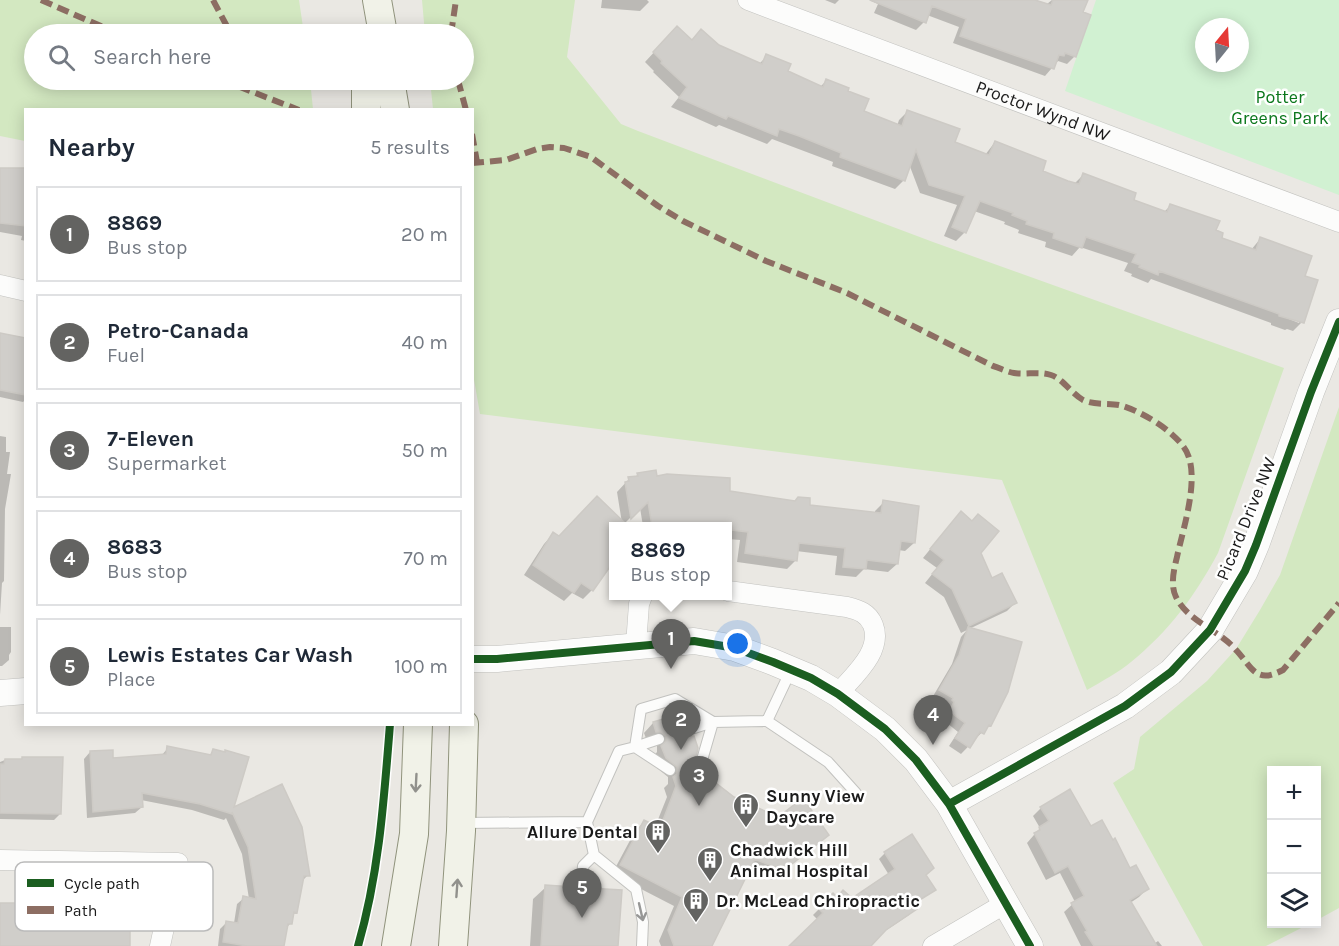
<!DOCTYPE html>
<meta charset="utf-8">
<style>
body{margin:0;font-family:Karla,sans-serif;background:#f6f6f7;color:#1f2937}
.controls{position:absolute;right:18px;bottom:18px;display:grid;overflow:hidden;border-radius:0px;box-shadow:0 3px 15px #0003}
.controls button{width:54px;height:54px;display:grid;place-items:center;padding:0;border:0;border-bottom:2px solid #e0e1e3;background:#fff;color:#1f2937;font:30px sans-serif}
.compass{position:absolute;left:1195px;top:18px;width:54px;height:54px;border-radius:50%;background:#fff;box-shadow:0 3px 15px #0003;rotate:18deg}
.you{position:absolute;left:738px;top:644px;width:21px;height:21px;margin:-15px;border:4px solid #fff;border-radius:50%;background:#1a73e8;box-shadow:0 0 0 9px #1a73e833}
.badge{display:grid;place-items:center;width:39px;height:39px;border-radius:50%;background:#636361;color:#fff;font-size:20px;font-weight:700}
.pin{position:absolute;translate:-50% -50px;filter:drop-shadow(0 2px 3px #0008)}
.pin::after{content:'';position:absolute;top:32px;width:21px;height:18px;background:inherit;clip-path:polygon(0 0,100% 0,50% 100%)}
.popup{position:absolute;left:609px;top:522px;width:123px;height:78px;box-sizing:border-box;display:grid;place-content:center;border-radius:0px;background:#fff;filter:drop-shadow(0 2px 4px #0005);font-size:20px;white-space:nowrap;color:#747a83}
.popup b{font-size:22px;color:#1f2937}
.popup::after{content:'';position:absolute;left:50%;top:100%;margin-left:-12px;border:12px solid transparent;border-top-color:#fff}
.list{margin:0;padding:0;list-style:none}
h2{display:flex;justify-content:space-between;align-items:center;height:78px;margin:0;padding:0 24px;font-size:26px}
h2 small{font-size:20px;font-weight:400;color:#747a83}
.list li{display:grid;grid-template-columns:39px 1fr auto;gap:18px;align-items:center;box-sizing:border-box;height:96px;margin:0 12px 12px;padding:0 12px;border:2px solid #e0e1e3;border-radius:0px}
.list b{display:block;font-size:22px;white-space:nowrap}
.list p{margin:0;font-size:20px;white-space:nowrap;color:#747a83}
.list em{font-size:20px;font-style:normal;color:#747a83}
.icon{flex:none;width:33px;height:33px;fill:none;stroke:currentColor;stroke-width:2;stroke-linecap:round;stroke-linejoin:round}
.map{position:relative;flex:none;width:1339px;height:946px;overflow:hidden}
.search{position:absolute;background:#fff;box-shadow:0 3px 15px #0003;left:24px;top:24px;width:450px;height:66px;display:flex;align-items:center;gap:15px;box-sizing:border-box;padding:0 21px;border-radius:33px;color:#747a83;font-size:22px}
.panel{position:absolute;background:#fff;box-shadow:0 3px 15px #0003;left:24px;top:108px;width:450px;height:618px;border-radius:0px}
.map>svg:first-child{display:block}
.grass{fill:#d3e8c1}
.park{fill:#d1f1d2;fill-rule:evenodd}
.shadow{fill:#0003;fill-rule:evenodd}
.building{fill:#d0ceca;stroke:#cdcac5;stroke-width:1.5}
.lines{fill:none;stroke-linecap:round;stroke-linejoin:round}
.service-casing{stroke:#c2c2bf;stroke-width:12}
.minor-casing{stroke:#c2c2bf;stroke-width:21}
.tertiary-casing{stroke:#c2c2bf;stroke-width:27}
.secondary-casing{stroke:#90937c;stroke-width:30}
.service{stroke:#fcfcfb;stroke-width:10}
.minor{stroke:#fcfcfb;stroke-width:20}
.tertiary{stroke:#fcfcfb;stroke-width:26}
.secondary{stroke:#f1f2e8;stroke-width:28}
.quiet{stroke:#8d6e63;stroke-width:6;stroke-dasharray:12 6;stroke-linecap:butt}
.cycleway-casing{stroke:#fff;stroke-width:11}
.cycleway{stroke:#1b5e20;stroke-width:8}
.oneway{stroke:#91918c}
.oneway2{stroke:#979796}
.labels{text-anchor:middle;dominant-baseline:central;stroke-width:5;stroke-linejoin:round;paint-order:stroke}
.park-label{font-size:18px;fill:#0b771c;stroke:#fff}
.street-label{font-size:18px;fill:#1b1b1b;stroke:#fff}
.poi-label{font-size:18px;font-weight:bold;fill:#1b1b1b;stroke:#fff;text-anchor:start}
.key{fill:#fff;stroke:#bbb;stroke-width:1.5}
.key-label{font-size:16px;fill:#1b1b1b}
</style>
<div class="map">
<svg width="1339" height="946" viewBox="0 0 1339 946">
<rect width="100%" height="100%" fill="#eae8e3"/>
<path class="grass" d="M0 0H299L304 34H34V80H310L313 109 26 110 25 141 0 136Z
M422 0H575L567 57 621 124 638 131 933 242 1284 368 1218 553C1195 596 1169 631 1131 662 1118 673 1102 681 1087 690L1002 480 480 414 472 368V110L433 109 430 80H464V34H425Z
M1339 407V908L1317 920 1316 770H1272V924H1309L1266 946H1203L1113 783 1134 769 1140 737 1207 681 1236 649 1260 610 1280 575Z"/>
<path class="park" d="M1096 0H1339V195L1065 91ZM1204 27H1240V63H1204Z"/>
<path class="shadow" d="M602 0H647L649 2 640 11 601 8Z
M825 0H839L835 4Z
M869 0H1025L1047 4 1052 0H1075L1081 13 1075 56 1067 64 1058 61 1045 76 953 43 959 27 927 15 924 22 916 30 874 13 878 4Z
M668 37 718 46 759 64 767 56 786 72 820 87 826 81 846 92 862 112 897 126 899 120 908 111 954 143 985 155 995 142 1041 172 1074 184 1083 175 1132 200 1164 212 1171 205 1214 231 1220 239 1251 250 1260 239 1303 277 1302 322 1293 331 1287 329 1285 330 1271 325V323L1151 279 1148 283 1131 276 1132 274 1124 271 1128 263 1080 247 1072 256 1045 247 1046 242 1018 233 1019 230 1004 224 1005 222 974 211 965 232 956 241 944 236 957 205 920 193 909 164 904 180 895 189 832 166 833 162 772 139 767 144 719 125 716 127 671 107 679 97 653 72 654 71 645 62ZM1290 316 1299 320V323L1289 319Z
M0 172 26 179V241L21 240 22 236 0 232Z
M0 333 26 339V399L23 402 0 397Z
M0 436 6 437V452H10L7 474H11L5 509 4 581 2 583 0 615Z
M638 475 808 506 875 514V511L884 502 914 543 905 551 898 550 897 564 888 572 864 569 856 577 835 575 837 556 796 551V560L787 569 737 562 740 540 728 539V526H643L640 508 622 526H614V558L592 590 583 599 572 593 564 601 524 575 544 544 553 534 559 538 622 523 617 492 629 479Z
M953 521 979 553 991 580 1015 603 1007 611 969 629 989 725 961 754 949 746 958 732 942 719 948 709 946 708 947 706 932 698 952 664 961 637 967 630 961 633 944 597 925 583 937 568 923 558Z
M0 627H11V652L9 655V660L2 666H0Z
M683 714V732L693 763 706 777 734 798 778 819 827 834 772 880 748 870 711 946H661L659 941 674 906 612 874 635 831 645 821 655 827 667 797 664 788 668 784V777L657 768 653 757 657 752V746L651 741H647L644 733 653 723Z
M168 748 208 756 214 751 231 809 308 875 302 881 296 912 292 916 290 924 285 929 282 946H218L220 929 227 922 234 923 237 904 244 898 249 899 242 854 226 818 224 820 192 810 141 800 142 807 135 813 87 818 84 759 90 752 112 760 161 756Z
M22 759 60 814 54 820 0 819V762L5 760 20 761Z
M1041 808 1091 828 1147 889 1139 897 1130 903 1154 944 1158 941 1162 946H1081L1064 912 1075 902 1060 873 1046 880 1027 843 1040 828 1033 816Z
M885 853 924 875 934 890 913 906 915 909 909 915 879 935 869 946H789L818 920 813 915 833 895 837 898 851 900 889 875 879 859Z
M546 887 583 895 589 889 616 946H530L533 899Z
M0 905 35 919H63V912L70 905 117 923 128 946H0Z"/>
<path class="building" d="M870 0H1035L1051 5 1053 0H1088L1083 12 1091 15 1076 57 1065 53 1064 56 1059 55 1054 69 960 36 966 19 932 6 926 23Z
M677 26 692 40 701 29 719 45 762 64 766 54 791 64 788 71 823 87 826 79 849 88 848 91 869 99 864 111 902 126 907 110 960 129 955 142 989 155 995 141 1046 161 1043 171 1068 181 1079 184 1083 173 1136 193 1134 200 1167 212 1170 204 1220 221 1216 230 1223 233 1222 238 1256 250 1260 237 1312 256 1305 276 1318 280 1304 323 1279 316V314L1159 271 1158 275 1139 267 1140 265 1132 262 1136 254 1086 237 1082 248 1053 238 1054 233 1026 224 1027 221 1012 215 1013 213 980 201 966 233 952 227 965 196 929 185 916 150 905 181 840 157 841 153 799 136 779 129 777 136 728 116 726 119 679 98 687 87 661 63 662 61 653 52Z
M0 168H26V226L0 223Z
M0 333 26 338V395L0 390Z
M656 470 657 476 667 474 730 478V491L795 501 798 497 810 498V505L881 513 883 500 919 506 915 543 901 541 898 564 867 560 866 569 843 567 845 548 799 543 797 561 745 553 748 532 732 530V526H652L648 502 631 519 625 482 629 481 628 477 638 476 637 473Z
M597 496 628 526H614V561L593 591 581 583 574 593 533 565 553 532 559 536Z
M961 511 972 521 978 514 999 531 981 553 992 578 1002 573 1017 603 969 626 952 589 932 574 944 560 930 549Z
M968 627 1022 642 1008 692 991 726 989 725 984 734 980 732 970 748 955 738 965 723 949 711 954 702 952 700 953 698 939 690 959 655Z
M683 713 687 715 689 722 684 727V732L689 736H694L698 748 695 762 699 767H704L707 776 734 797 778 817 803 798 829 835 783 871 755 859 712 946H674L668 930 682 897 620 865 644 820 660 828 676 786 673 777 677 774V767L666 758 661 746 666 741V736L661 732H656L653 722Z
M167 746 211 755 213 749 225 752V750L249 757 234 807 282 784 302 827 310 876H304L297 913 294 912 292 924H288L284 946H247L223 942 226 921 238 923 243 896 256 899 248 847 232 812V814L200 804 142 793 143 807 93 812 90 751 113 750V758L166 754Z
M22 757H63L61 814 0 813V764H4L5 759H22Z
M1070 789 1091 826 1102 820 1113 840 1115 838 1130 868 1136 865 1149 889 1130 900 1157 946H1094L1085 932 1087 931 1071 903 1084 896 1068 866 1055 873 1034 833 1040 830 1039 827 1049 821 1040 807Z
M912 834 934 868 926 875 936 890 913 904 917 909 886 930 871 946H789L823 913 818 908 833 893 837 897 843 890 852 898 895 869 884 852Z
M545 885 574 887 576 893 581 894 587 892 588 888 622 890 618 946H541Z
M0 903H37V918L69 917V904L119 903 118 921H130V946H0Z"/>
<g class="lines">
<defs>
<path id="service" d="M767 721 828 762 856 793
M691 729 713 722
M659 739 635 747 641 709 675 699 713 722
M702 760 713 722 767 721 791 670
M587 822 594 855 636 889 643 922 642 946
M462 823 587 822 619 751 635 747 670 770
M581 887 583 866 594 855"/>
<g id="minor">
<path id="s1" d="M748 0 1339 222"/>
<path d="M0 285 26 291"/>
<path d="M728 591 847 607C859 610 868 613 873 625 883 651 854 675 838 694"/>
<path d="M636 645 639 604 642 596"/>
<path d="M0 860 178 863 160 946"/>
<path d="M933 946 1006 903"/>
</g>
<path id="tertiary" d="M472 659H497L694 641 735 648 773 662 811 678 838 694 885 729 916 760 949 804 1030 946
M0 693 26 691
M949 804 1125 706 1171 672 1210 630 1245 571 1256 545 1311 392 1339 322"/>
<path id="secondary" d="M377 0 383 34
M366 80V110
M390 80 395 110
M396 946 414 834 418 724
M453 946 461 831 464 724"/>
</defs>
<use href="#service" class="service-casing"/>
<use href="#minor" class="minor-casing"/>
<use href="#tertiary" class="tertiary-casing"/>
<use href="#secondary" class="secondary-casing"/>
<use href="#service" class="service"/>
<use href="#minor" class="minor"/>
<use href="#tertiary" class="tertiary"/>
<use href="#secondary" class="secondary"/>
<path class="quiet" d="M41 0 119 34
M213 0 231 34
M451 34 456 0
M222 80 299 110
M458 80 466 110
M472 134 477 162
M472 163 506 160 537 149 550 147 564 148 591 157 658 206 683 221 766 261 847 293 993 366C1000 368 1007 372 1014 373 1027 375 1038 371 1051 375 1063 379 1071 393 1083 400 1095 406 1111 402 1123 406 1144 413 1170 429 1183 446 1203 471 1183 528 1177 557 1174 569 1170 585 1176 597 1188 622 1220 630 1237 651 1253 669 1256 684 1283 670L1339 603"/>
<defs>
<path id="cycleway" d="M472 659H497L694 641 735 648 773 662 811 678 838 694 885 729 916 760 949 804 1030 946
M949 804 1125 706 1171 672 1210 630 1245 571 1256 545 1311 392 1339 322
M358 946C379 874 384 799 390 724"/>
</defs>
<use href="#cycleway" class="cycleway-casing"/>
<use href="#cycleway" class="cycleway"/>
</g>
<defs><path id="oneway-shaft" d="M-6 0H5M1.5-3L5.5 0L1.5 3" fill="none" stroke-width="1.6" stroke-linecap="round" stroke-linejoin="round" transform="scale(1.5)"/></defs>
<g class="oneway">
<use href="#oneway-shaft" transform="translate(416 783) rotate(93)"/>
<use href="#oneway-shaft" transform="translate(457 888) rotate(-86)"/>
</g>
<use class="oneway2" href="#oneway-shaft" transform="translate(641 912) rotate(77)"/>
<defs>
<symbol id="building-pin" viewBox="-11 -11 22 30"><path d="M0 17L-7.5 6A9.5 9.5 0 1 1 7.5 6Z" fill="#636361" stroke="#fff"/><path d="M-4-6H4V6H1V3H-1V6H-4ZM-2.5-4.3h1.7v1.8h-1.7ZM.8-4.3h1.7v1.8H.8ZM-2.5-1h1.7V.8h-1.7ZM.8-1h1.7V.8H.8Z" fill="#fff"/></symbol>
</defs>
<g fill-rule="evenodd">
<use href="#building-pin" x="731" y="791" width="30" height="40"/>
<use href="#building-pin" x="643" y="817" width="30" height="40"/>
<use href="#building-pin" x="695" y="845" width="30" height="40"/>
<use href="#building-pin" x="681" y="886" width="30" height="40"/>
</g>
<g class="labels">
<g class="park-label">
<text x="1280" y="97">Potter<tspan x="1280" dy="21">Greens Park</tspan></text>
</g>
<g class="street-label">
<text stroke="none"><textPath href="#s1" startOffset="315">Proctor Wynd NW</textPath></text>
<text transform="translate(1246 519) rotate(-68)">Picard Drive NW</text>
</g>
<g class="poi-label">
<text x="766" y="796">Sunny View<tspan x="766" dy="21">Daycare</tspan></text>
<text x="638" y="832" text-anchor="end">Allure Dental</text>
<text x="730" y="850">Chadwick Hill<tspan x="730" dy="21">Animal Hospital</tspan></text>
<text x="716" y="901">Dr. McLead Chiropractic</text>
</g>
</g>
<rect x="15" y="862" width="198" height="69" rx="9" class="key"/>
<rect x="27" y="879" width="27" height="8" fill="#1b5e20"/>
<rect x="27" y="906" width="27" height="8" fill="#8d6e63"/>
<g class="key-label">
<text x="64" y="889">Cycle path</text>
<text x="64" y="916">Path</text>
</g>
</svg>
<div class="controls">
<button>+</button>
<button>−</button>
<button><svg class="icon" aria-label="layers" viewBox="0 0 24 24"><path d="M12 4l9 5-9 5-9-5zM3 14l9 5 9-5"/></svg></button>
</div>
<svg class="compass" viewBox="-18 -18 36 36"><path d="M0-13l5 13h-10z" fill="#e53935"/><path d="M0 13l5-13h-10z" fill="#747a83"/></svg>
<div class="you"></div>
<div class="pin badge" style="left:671px;top:669px">1</div>
<div class="popup"><b>8869</b>Bus stop</div>
<div class="pin badge" style="left:681px;top:750px">2</div>
<div class="pin badge" style="left:699px;top:806px">3</div>
<div class="pin badge" style="left:933px;top:745px">4</div>
<div class="pin badge" style="left:582px;top:918px">5</div>
<div class="search"><svg class="icon" aria-label="search" viewBox="0 0 24 24"><circle cx="10" cy="10" r="6"/><path d="M15 15l6 6"/></svg>Search here</div>
<section class="panel">
<h2>Nearby<small>5 results</small></h2>
<ul class="list">
<li><span class="badge">1</span><div><b>8869</b><p>Bus stop</p></div><em>20 m</em></li>
<li><span class="badge">2</span><div><b>Petro-Canada</b><p>Fuel</p></div><em>40 m</em></li>
<li><span class="badge">3</span><div><b>7-Eleven</b><p>Supermarket</p></div><em>50 m</em></li>
<li><span class="badge">4</span><div><b>8683</b><p>Bus stop</p></div><em>70 m</em></li>
<li><span class="badge">5</span><div><b>Lewis Estates Car Wash</b><p>Place</p></div><em>100 m</em></li>
</ul>
</section>
</div>
